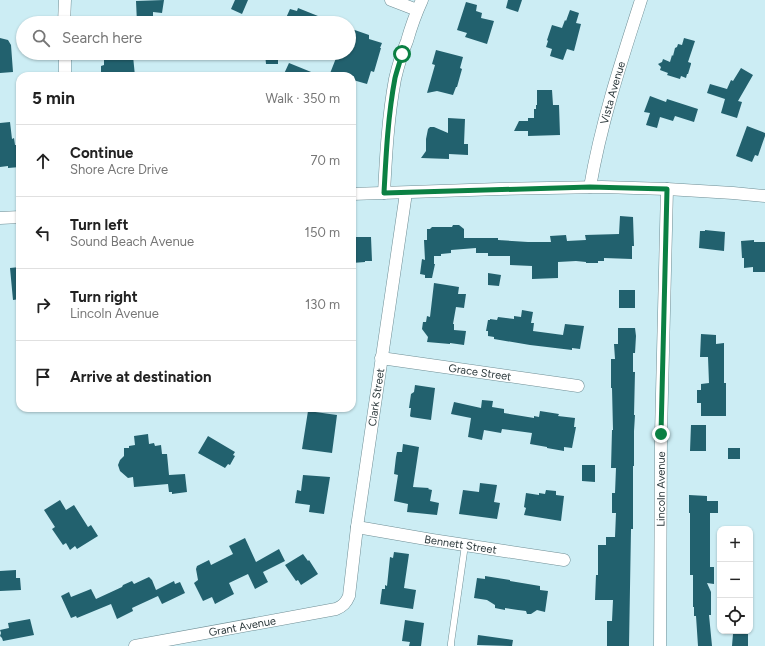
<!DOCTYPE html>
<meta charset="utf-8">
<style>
body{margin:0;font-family:Figtree,sans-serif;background:#f6f6f6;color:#222}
.controls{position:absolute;right:12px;bottom:12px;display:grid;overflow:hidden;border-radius:8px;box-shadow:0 1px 3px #0004}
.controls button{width:36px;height:36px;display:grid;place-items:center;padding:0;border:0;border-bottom:1px solid #e0e0e0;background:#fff;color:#222;font:20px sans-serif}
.stop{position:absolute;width:12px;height:12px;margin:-9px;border:3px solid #0b8043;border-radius:50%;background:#fff}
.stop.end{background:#0b8043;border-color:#fff;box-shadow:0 1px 4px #0008}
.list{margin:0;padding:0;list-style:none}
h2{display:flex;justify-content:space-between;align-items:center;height:52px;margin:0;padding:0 16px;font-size:17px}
h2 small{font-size:13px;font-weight:400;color:#767676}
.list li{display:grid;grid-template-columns:26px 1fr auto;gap:12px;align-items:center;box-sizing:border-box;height:72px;padding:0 16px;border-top:1px solid #e0e0e0}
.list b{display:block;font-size:15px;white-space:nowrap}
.list p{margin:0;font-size:13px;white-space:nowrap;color:#767676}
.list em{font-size:13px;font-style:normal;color:#767676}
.icon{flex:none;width:22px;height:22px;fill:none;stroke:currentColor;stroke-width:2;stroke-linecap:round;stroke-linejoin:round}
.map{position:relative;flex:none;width:765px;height:646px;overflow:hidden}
.search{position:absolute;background:#fff;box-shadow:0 1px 3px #0004;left:16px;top:16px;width:340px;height:44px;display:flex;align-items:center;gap:10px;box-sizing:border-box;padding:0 14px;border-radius:22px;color:#767676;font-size:15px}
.panel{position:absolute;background:#fff;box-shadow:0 1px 3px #0004;left:16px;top:72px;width:340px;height:340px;border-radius:12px}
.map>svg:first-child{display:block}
.building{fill:#22616e}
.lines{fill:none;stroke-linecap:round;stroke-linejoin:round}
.service-casing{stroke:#6f8e95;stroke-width:7}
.minor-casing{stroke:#6f8e95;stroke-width:13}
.service{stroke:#fff;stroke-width:6}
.minor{stroke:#fff;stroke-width:12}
.route{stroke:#0b8043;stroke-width:5}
.labels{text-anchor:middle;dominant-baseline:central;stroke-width:4;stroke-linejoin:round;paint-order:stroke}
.street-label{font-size:11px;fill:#2c393c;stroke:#def9ff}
</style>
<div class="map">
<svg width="765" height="646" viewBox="0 0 765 646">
<rect width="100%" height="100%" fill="#ccedf4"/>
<path class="building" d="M164 0 162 13 153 12V23H137L136 1Z
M235 0H248L242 14 231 9Z
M508 0H522L518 12 506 8Z
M466 2 477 5 476 11 482 13 481 18 494 21 487 44 465 37 467 33 457 30Z
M298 8 333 22V23H297L286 18 290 9 297 11Z
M570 10 579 13 576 23 581 24 574 51 567 49 563 60 550 56 552 49 546 47 548 41 547 40 552 25 562 28 565 20 566 21Z
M349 28 369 35V39L382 43 380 48H381L374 72 371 71 367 84 353 80 354 76H329L338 53H349Z
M0 38 8 40 11 45 13 72 0 73Z
M684 38 695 41 688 62 691 63V64L688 74H687L686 78 681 76 680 79 667 75 668 73 660 70 661 67 658 64 662 62 663 59 670 62 672 55 673 56 675 48 677 47 678 44 682 45Z
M436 50 463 57 460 68 462 69 457 87H456L453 95 437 91 427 93 435 65 432 64Z
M265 53H278V64H266Z
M133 56 135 76H101V66L104 65V59Z
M289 63 321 76H283Z
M741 68 753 75 738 101 742 102 737 118 721 113 725 99 707 93 710 84 727 89 731 80 733 81Z
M537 90H552L553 105H559L560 135 528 136V131H514L519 121H528V118H534V109H536V105H537Z
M650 96 666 102 667 99 698 109 694 122 675 116 673 121 660 117 657 128 646 125 650 113 644 112Z
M448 118 465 119 464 144H468V155L449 154V159L421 158 426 151V139L428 129 430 127H434L448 133Z
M10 122 12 139 14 138 15 145H18L19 153H20V167L8 168V166L0 167V123Z
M747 126 765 133V136L758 156 755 155 752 162 736 156Z
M620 216 633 217 634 246H632V259L604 258V261H598V263H586V262L576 261 558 262V278L532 279V266L510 265V256H488V253H476V248L451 250V253L441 254V256H434V264H435L432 278H425V275L420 274 422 259 425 260 424 240H427V229H430L432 227H452L453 225H459L464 229V238H498V240L528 242H551L550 236 566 235 567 241 586 240 585 235 619 234Z
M705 230 725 232 724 251 699 248 700 231H705Z
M352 237H371L372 261H365V262L352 263Z
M754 240V242H765V272H753V267L744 268V258H742L741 241Z
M20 267V299L13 300 10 268Z
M488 273 501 275 499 286 488 285Z
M434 283 459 287 458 294H466L464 308 456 307 453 324H454V330L466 331 464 345 450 343V344L427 342 428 337 422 329 423 322H426L427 316 430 317Z
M619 290H635V308H619Z
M522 310 533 312 531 323H534L533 331 563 335 565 324 584 326 580 349 572 348V350L530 345 494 339V337L488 336V331H486L488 320H490V319L497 320 498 317 514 319V316L521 317Z
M618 328H635L636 336 635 353H633V372H635L634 415H635L634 431V466H633V529H631L629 646H607V621H612L613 600H595L596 575H598V545H606V537H615L616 513H612V493H615L616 468H611L612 430H613L612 388H611V359H615L614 344H618Z
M701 334 716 335V344L724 343V383H726V416H701V403H697V390H701V384L709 383 708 357H700Z
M415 385 435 388 431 420 411 417 410 416 411 408H409L411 394 414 392Z
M482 400 493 401 492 407 504 409V413L534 418V416L539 417 540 411 559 414 558 416 575 418 574 427H576L572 448 564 447V451L547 448V447L530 444 532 433 502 429 501 433 484 430 482 440 468 437 471 418 451 414 454 402 481 408Z
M308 411 337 415 332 453 302 449Z
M691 425H706V451H690Z
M148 434 149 444 154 443 155 446 161 445 162 454H167L169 475 185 474 187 492 172 494V492H169L168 484 134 487 133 477 128 478 120 471 118 465 120 460 124 456V448H129V446L135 445 134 436Z
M208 436 235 452 233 455 235 456 230 465 228 464 225 468 198 453Z
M403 444 419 447 413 487 429 488 428 489 432 490 430 501 439 503 437 515 407 512 408 504 394 501 398 475 394 474 396 457 397 452H402Z
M728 448H740V459H728Z
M582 465H595V482L582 481Z
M303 475 330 477 324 514 309 512 310 505 295 503 297 490 301 491Z
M480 483 497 485 494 502 500 503 497 519 459 514 463 490 479 492Z
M546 490 556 491V495L564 496 561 521 524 515 526 508 524 507 526 493 539 495V493L545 494Z
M689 495 707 496V501H718V513H710V567H714V584L707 583 711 592V615H709L712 646H698L696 616H694V607H693V575H690V513H689Z
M60 500 66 510 74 505 88 527 91 525 98 536 77 549 75 546 70 550 66 543 63 545 52 529 55 527 44 510Z
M245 538 256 562 279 549 285 561 263 572 268 582 255 589 248 574 229 583 234 594 215 604 212 597 203 601 194 583 198 580 196 569 197 566 209 560 211 565 233 554 229 546Z
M394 552 409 554 404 588 416 590 413 609 380 604 382 589H385V585L387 586 390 557 393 558Z
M303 554 308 561 309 560 318 574 301 585 298 580 296 581 285 565Z
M16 570V578H20L21 590 0 591V571Z
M485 576 510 580V581L540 586V590L548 591 545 612 537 610 531 614H527L526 611 518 610 505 608V610L495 608V605L487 600 474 598 477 578 485 579Z
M149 577 152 580 156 590 174 581 175 584 180 582 185 593 162 604 158 596 132 608 133 611 117 619 111 604 77 618 76 616 71 618 61 596 69 592 71 597 91 589 96 599 122 587 123 585 132 581 134 584Z
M30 619 34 635 3 641 2 638 0 636 1 633 0 630 9 628 8 623Z
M405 620 424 623 421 646H409L410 642 402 641Z
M733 634H748V646H732Z
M478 635 513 640 512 646 477 645Z"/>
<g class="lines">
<defs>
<path id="service" d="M451 646V643L465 545"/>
<g id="minor">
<path d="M391 0 417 10"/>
<path d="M64 23 65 0"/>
<path d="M65 53V76"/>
<path id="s1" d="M590 187C601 123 621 62 641 0"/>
<path d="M384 193C386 155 388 117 395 79 398 66 402 53 407 41 411 27 416 13 422 0"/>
<path d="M352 194 499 189 602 187 667 189 733 193 765 196"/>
<path d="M0 218 20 217"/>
<path id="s2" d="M381 358 578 386"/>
<path id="s3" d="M357 527 432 540 564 560"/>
<path id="s4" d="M135 646 336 609C343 606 346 603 349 596L357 527 406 193"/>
<path id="s5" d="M660 646 661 434 667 189"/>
</g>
</defs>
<use href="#service" class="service-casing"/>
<use href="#minor" class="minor-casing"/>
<use href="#service" class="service"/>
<use href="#minor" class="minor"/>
</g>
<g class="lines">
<path class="route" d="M402 54C400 62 397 70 395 78 388 115 386 155 384 193L590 187 667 189 661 434"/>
</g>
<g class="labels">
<g class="street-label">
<text stroke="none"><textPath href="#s1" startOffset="97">Vista Avenue</textPath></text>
<text stroke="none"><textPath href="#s2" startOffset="100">Grace Street</textPath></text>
<text stroke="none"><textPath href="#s4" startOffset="424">Clark Street</textPath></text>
<text stroke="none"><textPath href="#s5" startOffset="157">Lincoln Avenue</textPath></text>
<text stroke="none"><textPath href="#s3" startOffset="105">Bennett Street</textPath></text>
<text stroke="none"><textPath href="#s4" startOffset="109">Grant Avenue</textPath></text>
</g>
</g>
</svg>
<div class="controls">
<button>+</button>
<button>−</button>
<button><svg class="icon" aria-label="locate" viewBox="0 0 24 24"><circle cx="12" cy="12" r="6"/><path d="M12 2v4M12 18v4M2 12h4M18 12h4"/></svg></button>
</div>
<div class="stop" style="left:402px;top:54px"></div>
<div class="stop end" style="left:661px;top:434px"></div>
<div class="search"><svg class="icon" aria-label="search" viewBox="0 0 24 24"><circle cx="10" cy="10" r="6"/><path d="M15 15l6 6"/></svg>Search here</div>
<section class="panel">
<h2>5 min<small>Walk · 350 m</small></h2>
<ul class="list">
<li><svg class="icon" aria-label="ahead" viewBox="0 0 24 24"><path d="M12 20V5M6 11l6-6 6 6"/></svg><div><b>Continue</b><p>Shore Acre Drive</p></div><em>70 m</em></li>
<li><svg class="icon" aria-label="left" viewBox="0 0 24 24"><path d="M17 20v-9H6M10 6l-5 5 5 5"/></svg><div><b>Turn left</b><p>Sound Beach Avenue</p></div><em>150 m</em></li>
<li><svg class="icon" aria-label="right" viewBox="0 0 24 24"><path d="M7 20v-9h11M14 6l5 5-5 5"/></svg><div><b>Turn right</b><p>Lincoln Avenue</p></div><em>130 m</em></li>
<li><svg class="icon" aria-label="arrive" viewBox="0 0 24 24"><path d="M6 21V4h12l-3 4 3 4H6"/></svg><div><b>Arrive at destination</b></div></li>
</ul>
</section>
</div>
